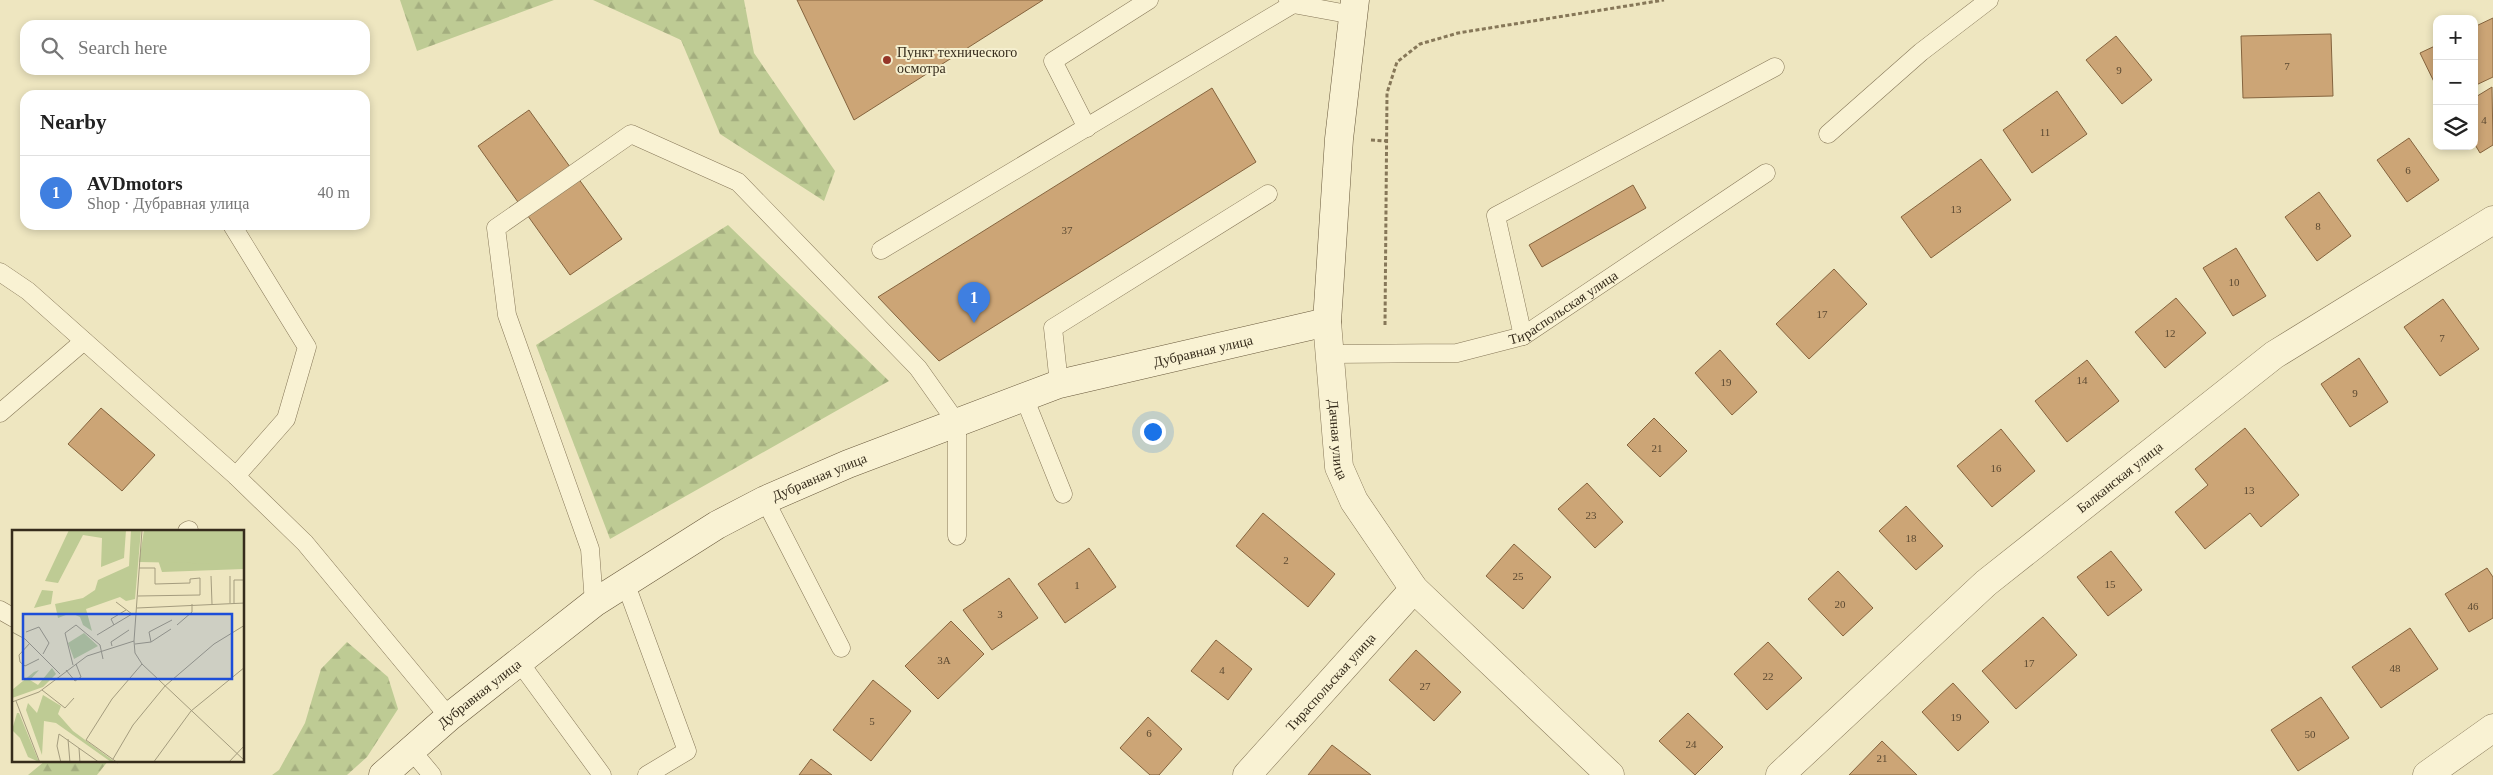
<!DOCTYPE html>
<meta charset="utf-8">
<style>
body{margin:0;font-family:Georgia,serif;background:#f2f2f2;color:#222}
.controls{position:absolute;right:15px;top:15px;display:grid;overflow:hidden;border-radius:10px;box-shadow:0 2px 8px #0003}
.controls button{width:45px;height:45px;display:grid;place-items:center;padding:0;border:0;border-bottom:1px solid #e0e0e0;background:#fff;color:#222;font:25px sans-serif}
.you{position:absolute;left:1152px;top:431px;width:18px;height:18px;margin:-12px;border:4px solid #fff;border-radius:50%;background:#1a73e8;box-shadow:0 0 0 8px #1a73e833}
.badge{display:grid;place-items:center;width:32px;height:32px;border-radius:50%;background:#953628;color:#fff;font-size:16px;font-weight:700}
.pin{position:absolute;translate:-50% -41px;filter:drop-shadow(0 1px 2px #0008)}
.pin::after{content:'';position:absolute;top:26px;width:18px;height:15px;background:inherit;clip-path:polygon(0 0,100% 0,50% 100%)}
.list{margin:0;padding:0;list-style:none}
h2{display:flex;justify-content:space-between;align-items:center;height:65px;margin:0;padding:0 20px;font-size:21px}
h2 small{font-size:16px;font-weight:400;color:#767676}
.list li{display:grid;grid-template-columns:32px 1fr auto;gap:15px;align-items:center;box-sizing:border-box;height:75px;padding:0 20px;border-top:1px solid #e0e0e0}
.list b{display:block;font-size:19px;white-space:nowrap}
.list p{margin:0;font-size:16px;white-space:nowrap;color:#767676}
.list em{font-size:16px;font-style:normal;color:#767676}
.icon{flex:none;width:28px;height:28px;fill:none;stroke:currentColor;stroke-width:2;stroke-linecap:round;stroke-linejoin:round}
.map{position:relative;flex:none;width:2493px;height:775px;overflow:hidden}
.search{position:absolute;background:#fff;box-shadow:0 2px 8px #0003;left:20px;top:20px;width:350px;height:55px;display:flex;align-items:center;gap:12px;box-sizing:border-box;padding:0 18px;border-radius:15px;color:#767676;font-size:19px}
.panel{position:absolute;background:#fff;box-shadow:0 2px 8px #0003;left:20px;top:90px;width:350px;height:140px;border-radius:15px}
.map>svg:first-child{display:block}
.forest{fill:url(#forest-firs)}
.building{fill:#cca576;stroke:#85643e}
.lines{fill:none;stroke-linecap:round;stroke-linejoin:round}
.lane-casing{stroke:#867758;stroke-width:19}
.street-casing{stroke:#867758;stroke-width:29}
.secondary-casing{stroke:#68583b;stroke-width:29}
.path{stroke:#867758;stroke-width:3;stroke-dasharray:4 2.5;stroke-linecap:butt}
.lane{stroke:#f9f2d3;stroke-width:18}
.street{stroke:#f9f2d3;stroke-width:28}
.secondary{stroke:#f9f2d3;stroke-width:28}
.poi-dot{fill:#953628;stroke:#f5efcf;stroke-width:2}
.labels{text-anchor:middle;dominant-baseline:central;stroke-width:4;stroke-linejoin:round;paint-order:stroke}
.number-label{font-size:11px;fill:#5c4a32}
.poi-label{font-size:14px;fill:#362c1c;stroke:#f5efcf;text-anchor:start}
.street-label{font-size:14px;fill:#362c1c;stroke:#f5efcf}
.inset-road{fill:none;stroke:#a49c7e;stroke-width:1}
.view{fill:#1d4ed8;fill-opacity:0.15;stroke:#1d4ed8;stroke-width:2.5}
.inset-edge{fill:none;stroke:#362c1c;stroke-width:2.5}
</style>
<div class="map">
<svg width="2493" height="775" viewBox="0 0 2493 775">
<defs>
<pattern id="forest-firs" width="22" height="20" patternUnits="userSpaceOnUse" patternTransform="scale(1.25)"><rect width="22" height="20" fill="#becb94"/><path d="M5 1l3.5 6h-7zM16 11l3.5 6h-7z" fill="#a4ae7f"/></pattern>
</defs>
<rect width="100%" height="100%" fill="#eee6c0"/>
<path class="forest" d="M400 0H554L417 51Z
M593 0H744L754 53 835 171 824 201 720 134 681 40Z
M728 225 889 381 610 539 536 345Z
M347 642 388 677 398 709 367 757 347 775H272L279 770 305 723 321 669Z
M45 761H108L97 775H28Z"/>
<path class="building" d="M797 0H1043L854 120Z
M2493 18V77L2474 86V27Z
M2331 34 2333 96 2243 98 2241 36Z
M2116 36 2152 80 2122 104 2086 60Z
M2437 45V88L2420 53Z
M2492 87 2493 145 2480 153 2474 143V98Z
M1212 88 1256 162 939 361 878 297Z
M2057 91 2087 134 2032 173 2003 130Z
M529 110 622 239 570 275 478 146Z
M2409 138 2439 180 2407 202 2377 160Z
M1981 159 2011 200 1931 258 1901 217Z
M1633 185 1646 208 1542 267 1529 245Z
M2319 192 2351 236 2317 261 2285 217Z
M2236 248 2266 296 2233 316 2203 268Z
M1834 269 1867 304 1809 359 1776 324Z
M2176 298 2206 333 2165 368 2135 332Z
M2443 299 2479 349 2440 376 2404 327Z
M1720 350 1757 392 1732 415 1695 373Z
M2359 358 2388 402 2350 427 2321 384Z
M2087 360 2119 401 2067 442 2035 401Z
M101 408 155 455 122 491 68 444Z
M1654 418 1687 451 1660 477 1627 445Z
M2245 428 2299 495 2261 527 2250 513 2205 549 2175 512 2208 485 2195 469Z
M2001 429 2035 471 1992 507 1957 466Z
M1587 483 1623 522 1595 548 1558 509Z
M1906 506 1943 546 1916 570 1879 531Z
M1263 513 1335 574 1308 607 1236 546Z
M1514 544 1551 577 1523 609 1486 576Z
M1089 548 1116 587 1065 623 1038 584Z
M2111 551 2142 590 2108 616 2077 577Z
M2487 568 2493 577V618L2469 632 2445 594Z
M1838 571 1873 608 1843 636 1808 599Z
M1009 578 1038 618 992 650 963 610Z
M2043 617 2077 655 2016 709 1982 671Z
M951 621 984 654 938 699 905 666Z
M2410 628 2438 669 2381 708 2352 667Z
M1216 640 1252 669 1228 700 1191 671Z
M1768 642 1802 678 1767 710 1734 674Z
M1416 650 1461 692 1434 721 1389 680Z
M873 680 911 711 871 761 833 730Z
M1953 683 1989 722 1958 751 1922 712Z
M2321 697 2349 738 2298 771 2271 730Z
M1688 713 1723 747 1695 775 1659 741Z
M1148 717 1182 749 1159 775H1150L1120 748Z
M1882 741 1917 775H1849Z
M1332 745 1371 775H1308Z
M811 759 832 775H799Z"/>
<g class="lines">
<defs>
<g id="lane">
<path d="M1288 0 1293 4 1353 15"/>
<path d="M1087 128 1053 61 1149 0"/>
<path d="M1828 134 1921 52 1989 0"/>
<path d="M232 225 307 347 286 419 236 476"/>
<path d="M881 250 1293 4"/>
<path d="M0 272 28 291 236 476 305 543 449 717"/>
<path d="M1523 336 1496 216 1775 67"/>
<path id="s1" d="M1330 354 1457 353 1523 336 1766 173"/>
<path d="M1059 384 1053 328 1268 194"/>
<path d="M1024 397 1063 494"/>
<path d="M0 413 84 341"/>
<path d="M765 500 841 648"/>
<path d="M187 531 189 530"/>
<path d="M625 582 687 751 647 775"/>
<path d="M594 603 590 549 507 315 496 228 631 134 738 182 918 368 957 423V536"/>
<path d="M0 610 14 618"/>
<path d="M520 663 602 775"/>
<path d="M412 751 432 775"/>
</g>
<g id="street">
<path id="s2" d="M1327 322 1339 467 1354 501 1414 589 1610 775"/>
<path id="s3" d="M1247 775 1414 589"/>
<path id="s4" d="M1780 775 1986 583 2274 355 2493 220"/>
<path d="M2427 775 2493 728"/>
</g>
<g id="secondary">
<path id="s5" d="M383 775 449 717 594 603 717 525 765 500 848 464 1059 384 1327 322 1339 139 1355 0"/>
</g>
</defs>
<use href="#lane" class="lane-casing"/>
<use href="#street" class="street-casing"/>
<use href="#secondary" class="secondary-casing"/>
<path class="path" d="M1371 140 1386 141
M1385 325 1387 93 1397 62 1420 44 1458 33 1664 0"/>
<use href="#lane" class="lane"/>
<use href="#street" class="street"/>
<use href="#secondary" class="secondary"/>
</g>
<circle class="poi-dot" cx="887" cy="60" r="5"/>
<g class="labels">
<g class="number-label">
<text x="2287" y="66">7</text>
<text x="2119" y="70">9</text>
<text x="2484" y="120">4</text>
<text x="2045" y="132">11</text>
<text x="2408" y="170">6</text>
<text x="1956" y="209">13</text>
<text x="2318" y="226">8</text>
<text x="1067" y="230">37</text>
<text x="2234" y="282">10</text>
<text x="1822" y="314">17</text>
<text x="2170" y="333">12</text>
<text x="2442" y="338">7</text>
<text x="2082" y="380">14</text>
<text x="1726" y="382">19</text>
<text x="2355" y="393">9</text>
<text x="1657" y="448">21</text>
<text x="1996" y="468">16</text>
<text x="2249" y="490">13</text>
<text x="1591" y="515">23</text>
<text x="1911" y="538">18</text>
<text x="1286" y="560">2</text>
<text x="1518" y="576">25</text>
<text x="2110" y="584">15</text>
<text x="1077" y="585">1</text>
<text x="1840" y="604">20</text>
<text x="2473" y="606">46</text>
<text x="1000" y="614">3</text>
<text x="944" y="660">3А</text>
<text x="2029" y="663">17</text>
<text x="2395" y="668">48</text>
<text x="1222" y="670">4</text>
<text x="1768" y="676">22</text>
<text x="1425" y="686">27</text>
<text x="1956" y="717">19</text>
<text x="872" y="721">5</text>
<text x="1149" y="733">6</text>
<text x="2310" y="734">50</text>
<text x="1691" y="744">24</text>
<text x="1882" y="758">21</text>
</g>
<g class="poi-label">
<text x="897" y="52">Пункт технического<tspan x="897" dy="16">осмотра</tspan></text>
</g>
<g class="street-label">
<text stroke="none"><textPath href="#s1" startOffset="244">Тираспольская улица</textPath></text>
<text stroke="none"><textPath href="#s5" startOffset="936">Дубравная улица</textPath></text>
<text stroke="none"><textPath href="#s2" startOffset="118">Дачная улица</textPath></text>
<text stroke="none"><textPath href="#s5" startOffset="531">Дубравная улица</textPath></text>
<text stroke="none"><textPath href="#s4" startOffset="452">Балканская улица</textPath></text>
<text stroke="none"><textPath href="#s3" startOffset="125">Тираспольская улица</textPath></text>
<text stroke="none"><textPath href="#s5" startOffset="126">Дубравная улица</textPath></text>
</g>
</g>
<g transform="translate(12 530)">
<rect width="232" height="232" fill="#eee6c0"/>
<path d="M30 60 41 61 39 74 22 78Z" fill="#becb94"/>
<path d="M57 0H114L112 28 89 37 90 8 71 5 46 53 33 51ZM119 0H129L123 69 114 71 108 67 74 79 80 101 71 95 68 87 59 83 46 88 43 74 71 68 83 60 86 50 117 36ZM232 0V39L150 42 143 21ZM72 103 86 116 62 129 56 113ZM40 138 44 144 31 157 0 168V160L22 142 27 140 18 150 26 155ZM31 165 49 176 46 184 61 201 103 232H99L44 193 32 191 30 225 14 180 16 173 25 183ZM5 183H7L27 232 16 227 8 208 0 200Z" fill="#becb94"/>
<path d="M132 0H232V34L127 32Z" fill="#becb94"/>
<path class="inset-road" d="M199 46 200 74M218 46V73M126 66 188 65V48L178 49V53L143 54V38H127M104 72 120 84M222 73V50H233M125 78 233 73M102 95 99 89 114 80M165 95 180 82V74M0 102 13 109 48 144M14 102 27 97 37 113 31 124M85 105 120 84M122 111 123 123 130 134 233 231M139 112 137 102 160 90M18 113 7 125 8 132 13 136 27 129M123 114 139 112 159 99M100 116 99 112 117 100M61 135 53 103 64 95 88 115 91 129M54 140 63 151 69 147 64 134M30 160 53 178 62 168M4 171 28 233M0 172 27 162 75 126 122 111 130 0M56 209 58 233M67 218 68 233M101 229 121 195 153 156 202 114 233 95M49 233 45 216 47 204 88 233M106 233 74 210 100 169 130 134M141 233 179 181 233 137M216 233 233 215"/>
<path class="view" d="M11 84H220V149H11Z"/>
<rect width="232" height="232" class="inset-edge"/>
</g>
</svg>
<div class="controls">
<button>+</button>
<button>−</button>
<button><svg class="icon" aria-label="layers" viewBox="0 0 24 24"><path d="M12 4l9 5-9 5-9-5zM3 14l9 5 9-5"/></svg></button>
</div>
<div class="you"></div>
<div class="pin badge" style="left:974px;top:323px;background:#3f7fe0">1</div>
<div class="search"><svg class="icon" aria-label="search" viewBox="0 0 24 24"><circle cx="10" cy="10" r="6"/><path d="M15 15l6 6"/></svg>Search here</div>
<section class="panel">
<h2>Nearby<small></small></h2>
<ul class="list">
<li><span class="badge" style="background:#3f7fe0">1</span><div><b>AVDmotors</b><p>Shop · Дубравная улица</p></div><em>40 m</em></li>
</ul>
</section>
</div>
